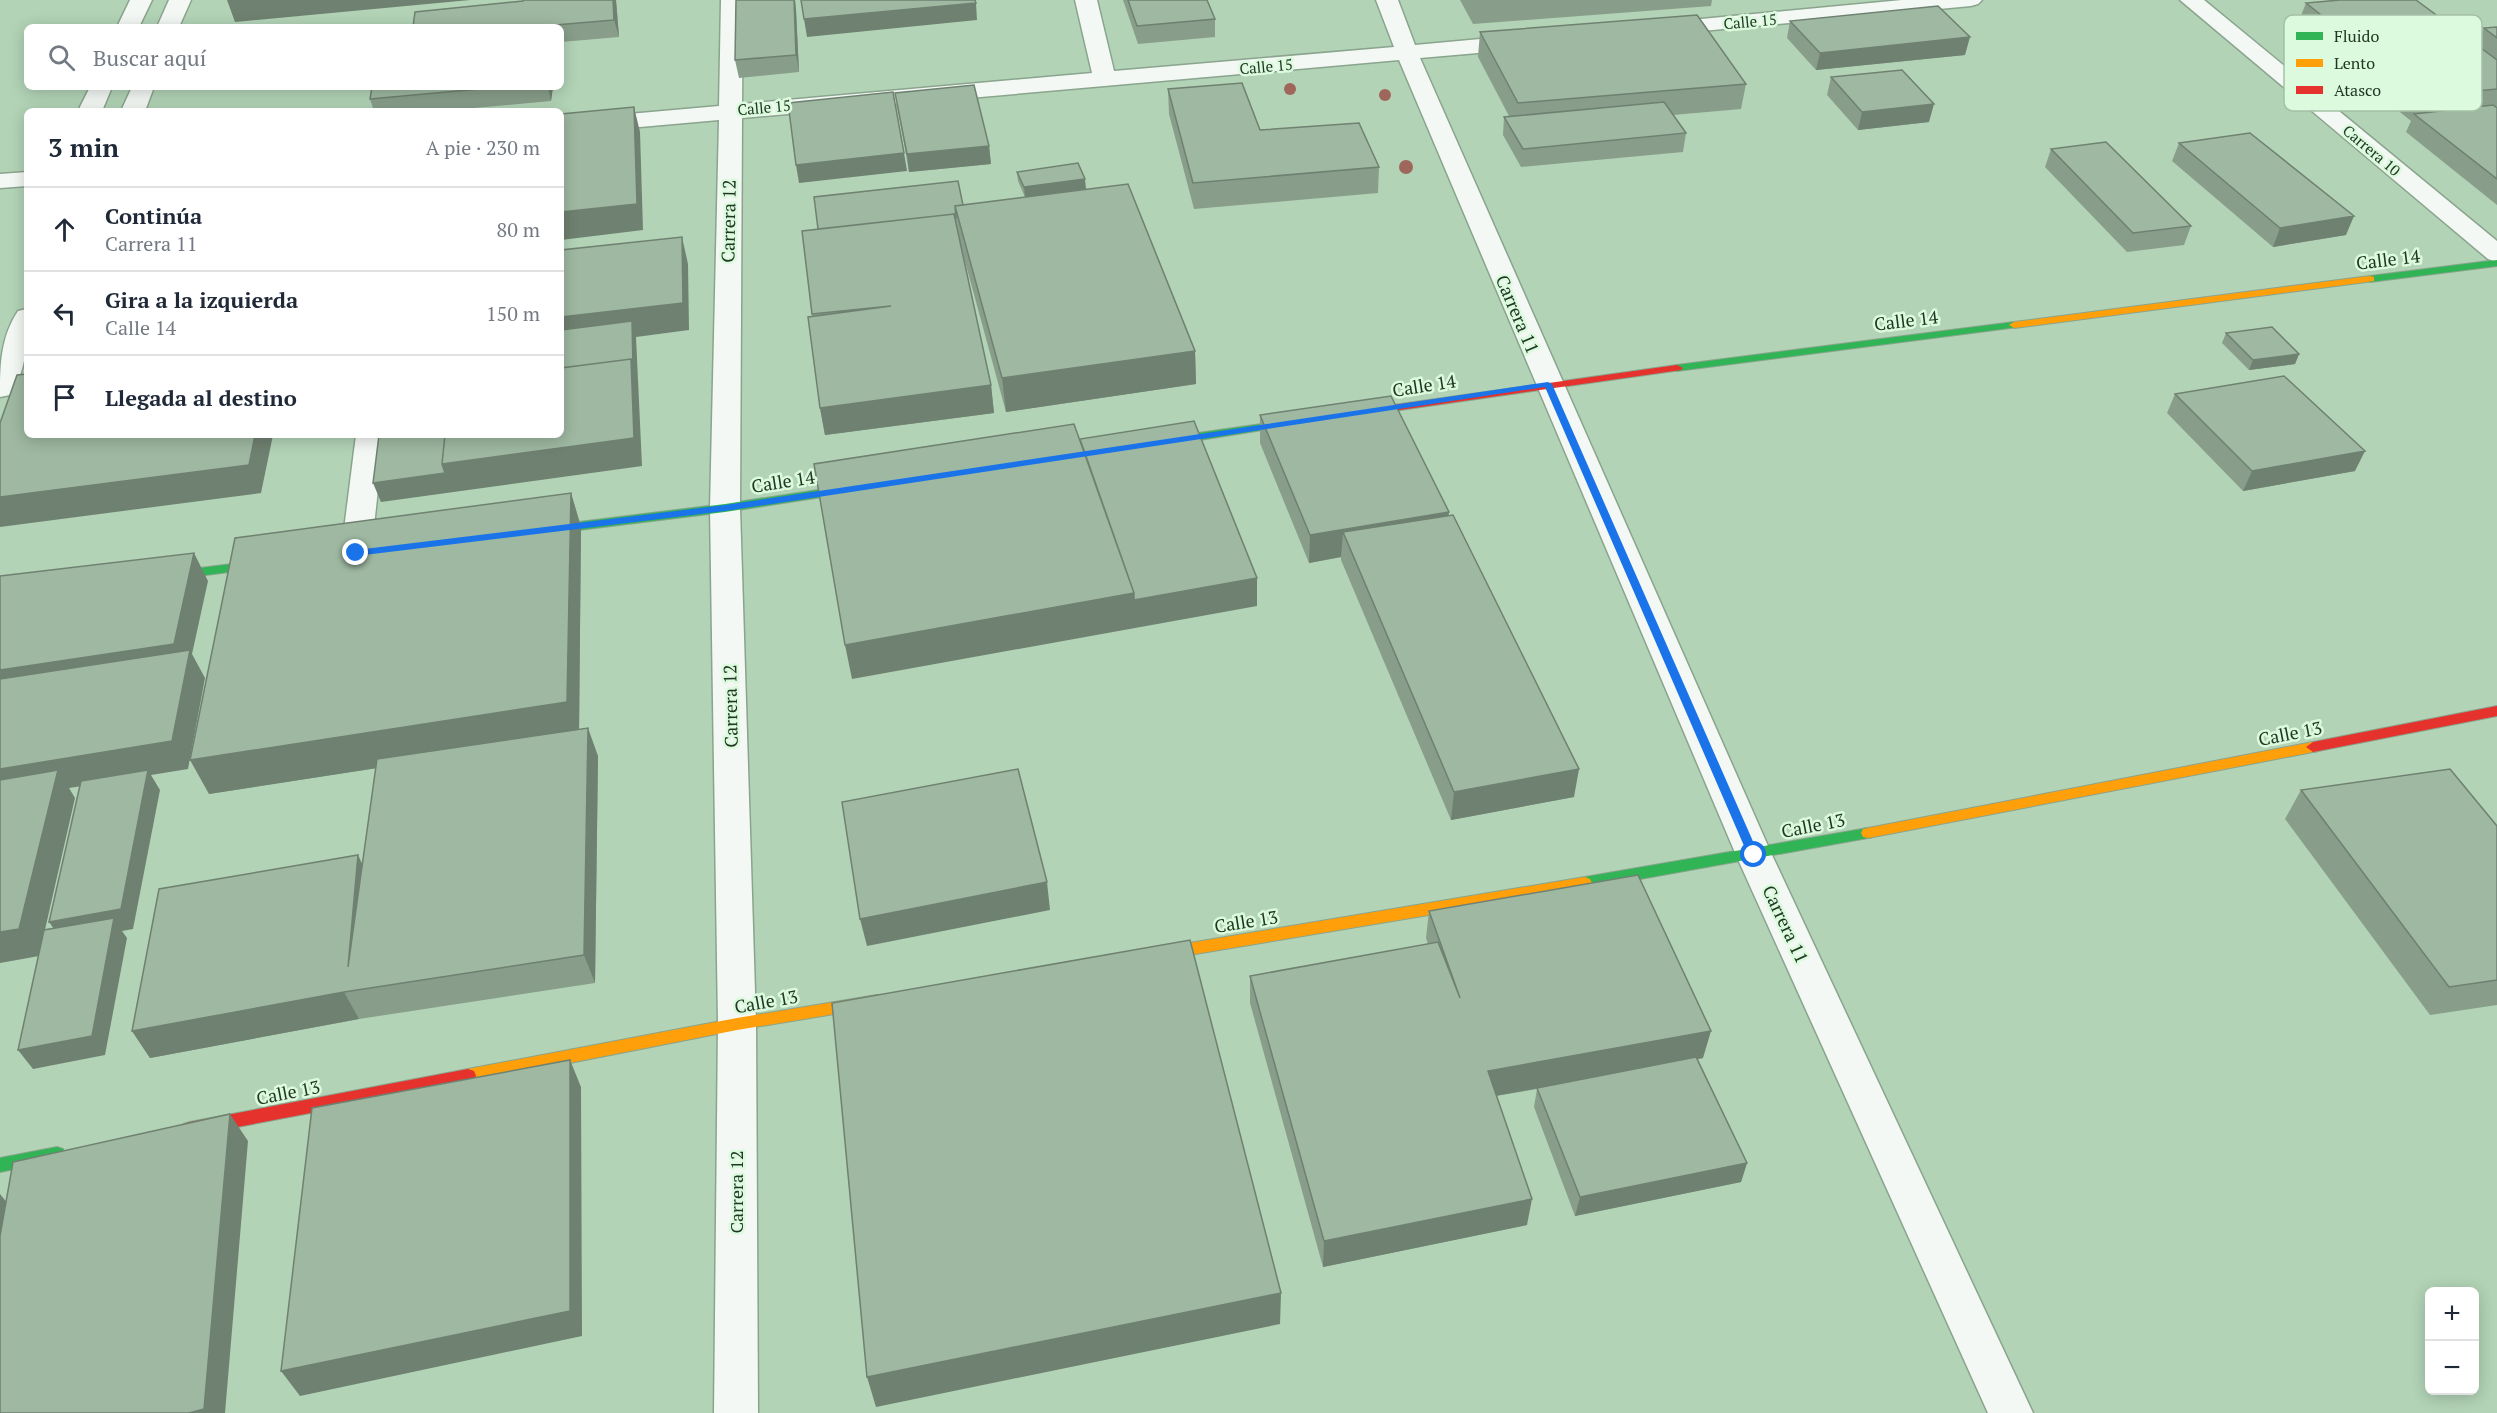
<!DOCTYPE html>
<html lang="es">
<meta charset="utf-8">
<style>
body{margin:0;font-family:"PT Serif",serif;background:#f2f2f3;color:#1f2937}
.controls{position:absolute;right:18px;bottom:18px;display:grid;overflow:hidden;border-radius:9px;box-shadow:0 3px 15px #0003}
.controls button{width:54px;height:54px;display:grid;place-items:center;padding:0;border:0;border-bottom:2px solid #e0e1e3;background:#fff;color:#1f2937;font:30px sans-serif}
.stop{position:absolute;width:18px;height:18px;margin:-14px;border:4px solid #1a73e8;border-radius:50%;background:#fff}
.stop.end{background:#1a73e8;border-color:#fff;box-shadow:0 2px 6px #0008}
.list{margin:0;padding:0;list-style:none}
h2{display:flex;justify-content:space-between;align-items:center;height:78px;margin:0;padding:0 24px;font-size:26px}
h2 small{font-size:20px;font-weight:400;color:#747a83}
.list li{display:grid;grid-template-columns:39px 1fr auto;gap:18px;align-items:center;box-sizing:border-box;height:84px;padding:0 24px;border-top:2px solid #e0e1e3}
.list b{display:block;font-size:22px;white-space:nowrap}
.list p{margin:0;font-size:20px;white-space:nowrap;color:#747a83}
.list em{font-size:20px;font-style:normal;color:#747a83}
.icon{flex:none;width:33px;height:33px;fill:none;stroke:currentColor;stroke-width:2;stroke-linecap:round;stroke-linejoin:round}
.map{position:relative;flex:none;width:2497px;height:1413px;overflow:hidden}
.search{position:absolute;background:#fff;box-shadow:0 3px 15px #0003;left:24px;top:24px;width:540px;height:66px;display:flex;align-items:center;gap:15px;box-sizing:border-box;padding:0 21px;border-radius:9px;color:#747a83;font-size:22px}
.panel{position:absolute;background:#fff;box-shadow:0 3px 15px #0003;left:24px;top:108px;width:540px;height:330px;border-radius:9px}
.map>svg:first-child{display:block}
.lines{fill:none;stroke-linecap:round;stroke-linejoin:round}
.lane-casing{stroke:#8aa48d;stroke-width:3}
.street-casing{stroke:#8aa48d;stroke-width:3}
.fast-casing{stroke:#8aa48d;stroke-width:2}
.slow-casing{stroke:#8aa48d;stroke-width:2}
.jam-casing{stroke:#8aa48d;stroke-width:2}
.lane{fill:#f3f8f4;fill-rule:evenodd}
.street{fill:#f3f8f4;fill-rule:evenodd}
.fast{fill:#30b455;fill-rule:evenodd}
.slow{fill:#ff9f0a;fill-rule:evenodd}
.jam{fill:#e5322d;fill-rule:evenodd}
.tree{fill:#9f675c}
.wall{fill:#889e8a}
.shaded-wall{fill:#6f8171}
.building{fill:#9eb8a1;stroke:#6f8171;stroke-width:1.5}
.route{fill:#1a73e8}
.labels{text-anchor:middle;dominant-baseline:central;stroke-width:5;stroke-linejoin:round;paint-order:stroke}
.far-street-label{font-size:15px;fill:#203823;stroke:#dcfade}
.street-label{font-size:18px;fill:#203823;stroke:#dcfade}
.key{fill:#dcfade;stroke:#a4c0a6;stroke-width:1.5}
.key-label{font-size:16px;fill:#203823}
</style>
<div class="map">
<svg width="2497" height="1413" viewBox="0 0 2497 1413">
<rect width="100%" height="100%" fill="#b2d3b6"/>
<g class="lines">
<defs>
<path id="lane" d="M356 435H384L371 553 367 560 356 563 345 560 341 553Z"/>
<path id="street" d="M130 0H152L139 27H117Z
M169 0H191L179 27H157Z
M721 0H743L742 104 1092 73 1075 0H1097L1114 71 1394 47 1376 0H1398L1415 45 1524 35 1532 37 1535 42 1532 47 1524 49 1420 58 1772 855 2033 1413H1988L1736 855 1399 60 742 118 740 508 756 1024 758 1413H714L718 1024 710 508 719 120 561 134V120L719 106Z
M1902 0H1982L1978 4 1971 6 1659 35 1651 34 1648 29 1651 24 1659 23Z
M2180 0H2204L2497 241V262L2488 259Z
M90 87H112L102 111H78Z
M132 87H154L145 111H121Z
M27 172V186L0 188V174Z
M27 309C27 339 28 369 10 395L0 397C0 367 0 338 18 311Z"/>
<path id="fast" d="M2497 260V266L2370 282 2365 279 2370 276Z
M2014 322 2019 325 2018 327 1677 371 1671 368 1677 365Z
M1303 418 1307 419 1309 421 1307 423 1156 447 1150 443 1156 439Z
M864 483 868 484 870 487 868 490 725 512 538 535 532 531 538 527 725 504Z
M272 559 278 563 276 566 160 581 154 577 160 573Z
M1868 828 1873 829 1875 833 1873 837 1868 838 1585 889 1580 887 1578 883 1580 879 1585 877Z
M57 1147 63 1149 65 1154 63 1159 0 1172V1158Z"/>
<path id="slow" d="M2370 276 2374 277V281L2014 328 2009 325 2014 322Z
M2313 742 2318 743 2320 747 2318 751 1868 838 1863 837 1861 833 1863 829 1868 828Z
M1585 877 1590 879 1592 883 1590 887 1585 889 1147 962 1142 960 1139 956 1142 952 1147 950Z
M877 995 882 997 885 1001 882 1005 877 1007 737 1030 468 1083 462 1081 460 1076 462 1071 468 1069 737 1018Z"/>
<path id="jam" d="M1677 365 1683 368 1681 370 1351 417 1345 414 1351 411Z
M2497 706V716L2313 752 2306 747 2313 742Z
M468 1069 474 1071 476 1076 474 1081 468 1083 190 1136 184 1134 182 1129 184 1124 190 1122Z"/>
</defs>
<use href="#lane" class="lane-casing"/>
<use href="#street" class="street-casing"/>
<use href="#fast" class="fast-casing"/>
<use href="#slow" class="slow-casing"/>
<use href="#jam" class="jam-casing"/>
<use href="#lane" class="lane"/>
<use href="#street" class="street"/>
<use href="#fast" class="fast"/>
<use href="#slow" class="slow"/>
<use href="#jam" class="jam"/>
</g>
<g class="tree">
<circle cx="1290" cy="89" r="6"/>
<circle cx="1385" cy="95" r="6"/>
<circle cx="1406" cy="167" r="7"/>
</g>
<path class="wall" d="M616 0 619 37 561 42V27H413Z
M736 0H795L796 10 799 72 739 78 735 60Z
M1123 0H1207L1215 19V37L1138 44Z
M1460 0H1712L1711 6 1473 24Z
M2306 3 2476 45 2484 28 2497 27V205L2406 132 2411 121 2296 28Z
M1790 21 1965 55 1816 70 1787 38Z
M1480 32 1746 84 1741 109 1673 115 1686 133 1683 152 1521 167 1503 135 1504 117 1509 116 1478 57Z
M1831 77 1929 122 1858 130 1827 95Z
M372 87H553L551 101 441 111H374L370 99Z
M1168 89 1260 130 1379 167 1378 193 1194 209 1169 114Z
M895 93 989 146 991 164 909 172Z
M2179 143 2346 235 2273 247 2172 161Z
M2051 149 2191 226 2184 245 2127 252 2045 167Z
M1017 172 1086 189 1046 194 1195 351 1196 384 1006 412 963 254 991 385 994 413 825 435 820 408 812 316 802 231 818 229 963 205 1025 197 1018 181Z
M2226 333 2299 354 2295 364 2249 370 2222 343Z
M2175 394 2355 471 2243 491 2167 413Z
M1260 415 1449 515 1574 797 1451 820 1341 560V557L1309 563 1260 443Z
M571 493 581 527 579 730 598 756 595 983 359 1019 150 1058 132 1031 358 855 362 865 376 768 209 794Z
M2301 790 2497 826V1005L2430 1015 2285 819Z
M1429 911 1703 1058 1698 1059 1747 1163 1741 1182 1575 1216 1534 1107 1537 1089 1496 1096 1527 1225 1323 1267 1250 1003V976L1428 944 1426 938Z"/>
<path class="shaded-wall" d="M227 0H470L235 22Z
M613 0H616L619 37 614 20Z
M794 0H795L796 10 799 72 796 55Z
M976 3 977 20 807 37 804 19Z
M1970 37 1965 55 1816 70 1820 53Z
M548 87H553L551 101Z
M1934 104 1929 122 1858 130 1862 112Z
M634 107 640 132 643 230 561 240V212Z
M989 146 991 164 909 172 907 154Z
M904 153 907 171 799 183 796 165Z
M1085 179 1086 189 1025 197 1024 187Z
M2354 216 2346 235 2273 247 2280 228Z
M682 237 688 264 689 330 636 337 642 466 381 502 373 483 442 464 561 397 632 337 561 345V317Z
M1195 351 1196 384 1006 412 1002 378Z
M2299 354 2295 364 2249 370 2253 360Z
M991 385 994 413 825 435 820 408Z
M255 435H273L261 493 0 527V497Z
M2365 451 2355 471 2243 491 2252 471Z
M571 493 581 527 579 737 209 794 190 760Z
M1449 512 1446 540 1343 532 1341 557 1309 563 1310 535Z
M194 553 208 581 192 654 205 678 188 769 151 775 160 790 133 929 122 931 127 938 105 1055 33 1069 18 1050 63 941 49 922 147 776 69 788 75 798 39 956 0 963V670Z
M1257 578V606L852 679 845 645 1134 593Z
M588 728 598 756 595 983 584 955Z
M1579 769 1574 797 1451 820 1454 792Z
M358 855 371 883 348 967Z
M1047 882 1050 910 867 946 860 919Z
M344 992 359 1019 150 1058 132 1031Z
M1711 1031 1703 1058 1484 1098 1488 1071Z
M570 1060 581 1087 582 1336 300 1396 281 1371Z
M230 1114 248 1141 225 1413H189Z
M1747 1163 1741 1182 1575 1216 1580 1197Z
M0 1194 8 1204 0 1235Z
M1532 1199 1527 1225 1323 1267 1324 1241Z
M1281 1293 1280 1324 876 1407 867 1377Z"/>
<path class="building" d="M523 0H613L614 20 531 27H413L415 12 523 1Z
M736 0H794L796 55 735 60Z
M801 0H975L976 3 804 19Z
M1128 0H1207L1215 19 1137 26Z
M2340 0H2416L2497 60V89L2423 96 2306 3Z
M1938 6 1970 37 1820 53 1790 21Z
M1697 15 1746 84 1518 103 1480 32Z
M2497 27V38L2484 28Z
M1902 70 1934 104 1862 112 1831 77Z
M1242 83 1260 130 1359 123 1379 167 1193 183 1168 89Z
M974 85 989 146 907 154 895 93Z
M372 87H501L370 99Z
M893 92 904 153 796 165 788 103Z
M1664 102 1686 133 1523 149 1504 117Z
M2493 105 2497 108V179L2414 114Z
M634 107 637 204 561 212V114Z
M2250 133 2354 216 2280 228 2179 143Z
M2106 142 2191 226 2133 233 2051 149Z
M1078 163 1085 179 1024 187 1017 172Z
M958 181 963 205 955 206 956 218H955L954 214 818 229 814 197Z
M1128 184 1195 351 1002 378 955 206Z
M954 214 991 385 820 408 808 317 891 306 812 314 802 231Z
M682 237 683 303 561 317V250Z
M632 321 633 367 631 359 561 368V330Z
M2272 327 2299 354 2253 360 2226 333Z
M631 359 634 438 442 464 445 435H561V368Z
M27 374V435H255L249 465 0 497V423L17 375Z
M2284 376 2365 451 2252 471 2175 394Z
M1391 396 1449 512 1310 535 1260 415Z
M1194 421 1257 578 1134 600V593L1080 439Z
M1074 424 1134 593 845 645 814 464Z
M379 435H445L442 464 445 473 373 483Z
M571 493 567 702 190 760 235 538Z
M1453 515 1579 769 1454 792 1343 532Z
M194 553 174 644 0 670V576Z
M190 650 172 741 0 769V679Z
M588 728 584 955 344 992 132 1031 159 889 358 855 348 967 377 759Z
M1018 769 1047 882 860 919 842 802Z
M2450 769 2497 826V980L2449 987 2301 790Z
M58 770 19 929 0 932V780Z
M148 770 121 909 49 922 81 781Z
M1638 875 1711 1031 1488 1071 1532 1199 1324 1241 1250 976 1438 942 1460 998 1429 911Z
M114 918 92 1036 18 1050 44 930Z
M1190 940 1281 1293 867 1377 832 1003Z
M1696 1057 1747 1163 1580 1197 1537 1088Z
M570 1060V1311L281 1371 312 1108Z
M230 1114 204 1409 189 1413H0V1236L13 1162Z"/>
<path class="route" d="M1548 382 1552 384 1759 855 1757 858 1754 859 1748 855 1545 387 725 511 356 556 352 553 356 550 725 505Z"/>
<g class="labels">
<g class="far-street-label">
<text transform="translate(1750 21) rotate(-5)">Calle 15</text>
<text transform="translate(1266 66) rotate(-5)">Calle 15</text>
<text transform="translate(764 107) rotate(-5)">Calle 15</text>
<text transform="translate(2372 150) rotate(40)">Carrera 10</text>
</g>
<g class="street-label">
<text transform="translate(728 221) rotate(-89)">Carrera 12</text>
<text transform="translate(2388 259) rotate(-7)">Calle 14</text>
<text transform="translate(1518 314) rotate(67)">Carrera 11</text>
<text transform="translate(1906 320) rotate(-7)">Calle 14</text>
<text transform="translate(1424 385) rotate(-9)">Calle 14</text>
<text transform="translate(783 481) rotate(-9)">Calle 14</text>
<text transform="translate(730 706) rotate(-91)">Carrera 12</text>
<text transform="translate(2290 733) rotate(-11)">Calle 13</text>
<text transform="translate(1813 825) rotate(-11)">Calle 13</text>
<text transform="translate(1246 921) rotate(-9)">Calle 13</text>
<text transform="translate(1786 924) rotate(65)">Carrera 11</text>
<text transform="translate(766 1001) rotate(-10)">Calle 13</text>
<text transform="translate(288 1092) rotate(-11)">Calle 13</text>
<text transform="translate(736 1192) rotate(-90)">Carrera 12</text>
</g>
</g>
<rect x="2284" y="15" width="198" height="96" rx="9" class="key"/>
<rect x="2296" y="32" width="27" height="8" fill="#30b455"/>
<rect x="2296" y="59" width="27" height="8" fill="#ff9f0a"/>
<rect x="2296" y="86" width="27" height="8" fill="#e5322d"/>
<g class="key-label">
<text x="2334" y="42">Fluido</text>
<text x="2334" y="69">Lento</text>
<text x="2334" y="96">Atasco</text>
</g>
</svg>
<div class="controls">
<button>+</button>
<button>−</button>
</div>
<div class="stop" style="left:1754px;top:855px"></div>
<div class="stop end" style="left:356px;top:553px"></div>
<div class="search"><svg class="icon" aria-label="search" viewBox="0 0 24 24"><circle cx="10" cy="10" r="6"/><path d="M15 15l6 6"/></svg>Buscar aquí</div>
<section class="panel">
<h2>3 min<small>A pie · 230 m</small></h2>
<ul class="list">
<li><svg class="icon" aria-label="ahead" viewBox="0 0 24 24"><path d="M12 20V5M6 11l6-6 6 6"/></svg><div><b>Continúa</b><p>Carrera 11</p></div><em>80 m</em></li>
<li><svg class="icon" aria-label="left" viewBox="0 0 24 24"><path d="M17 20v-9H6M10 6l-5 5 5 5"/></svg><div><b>Gira a la izquierda</b><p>Calle 14</p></div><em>150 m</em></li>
<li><svg class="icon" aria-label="arrive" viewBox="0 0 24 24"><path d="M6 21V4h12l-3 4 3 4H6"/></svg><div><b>Llegada al destino</b></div></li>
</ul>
</section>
</div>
